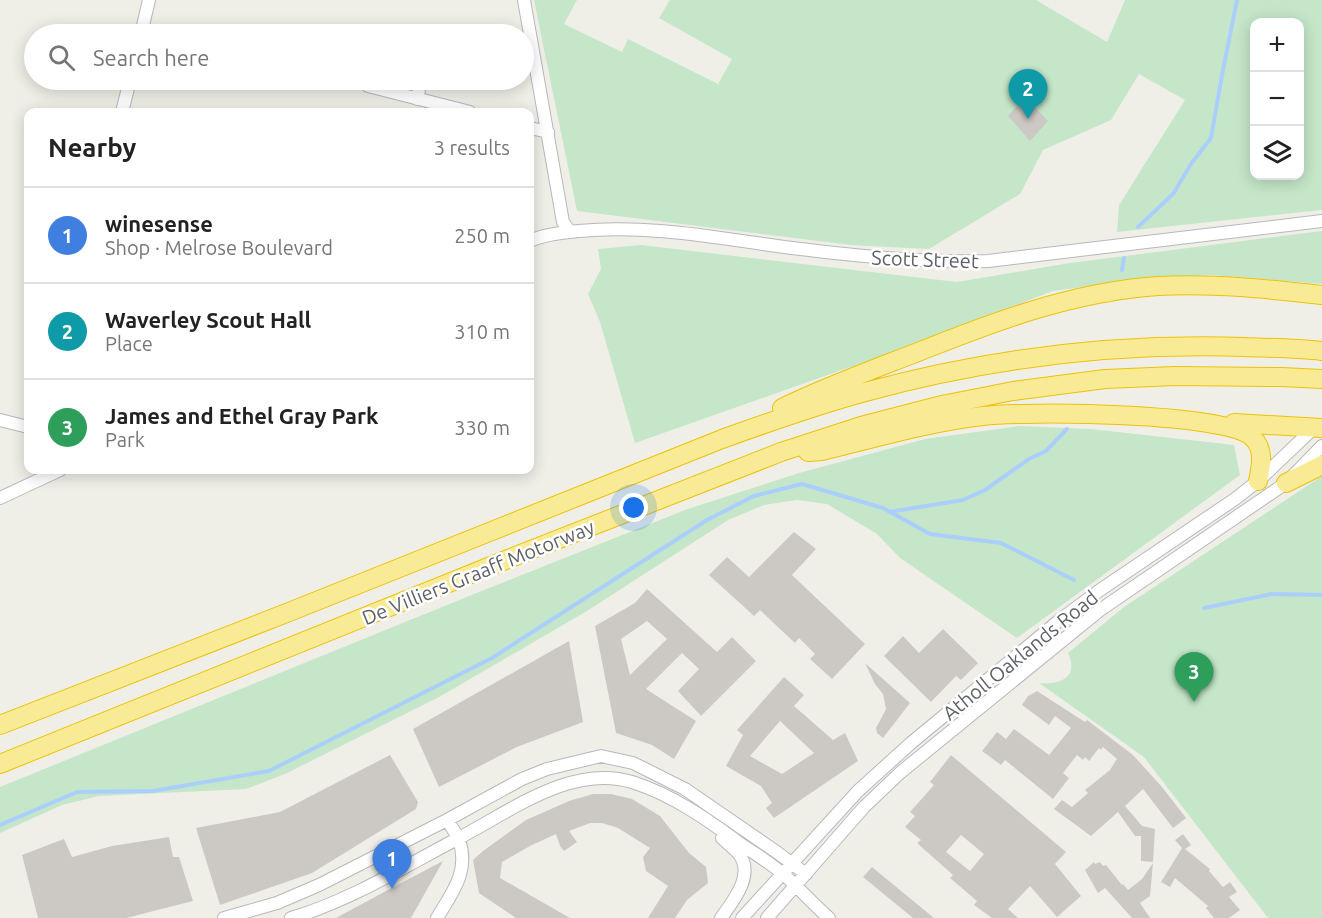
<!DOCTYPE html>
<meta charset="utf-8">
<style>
body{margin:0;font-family:Ubuntu,sans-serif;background:#f2f2f2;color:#222}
.controls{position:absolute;right:18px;top:18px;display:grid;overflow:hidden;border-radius:12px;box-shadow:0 3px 15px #0003}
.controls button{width:54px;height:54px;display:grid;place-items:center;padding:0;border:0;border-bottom:2px solid #e0e0e0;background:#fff;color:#222;font:30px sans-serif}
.you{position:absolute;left:634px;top:508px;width:21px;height:21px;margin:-15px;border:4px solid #fff;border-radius:50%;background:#1a73e8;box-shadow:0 0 0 9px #1a73e833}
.badge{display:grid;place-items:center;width:39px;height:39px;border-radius:50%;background:#111827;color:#fff;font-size:20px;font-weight:700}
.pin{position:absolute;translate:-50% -50px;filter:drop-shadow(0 2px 3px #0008)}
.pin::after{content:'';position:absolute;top:32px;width:21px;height:18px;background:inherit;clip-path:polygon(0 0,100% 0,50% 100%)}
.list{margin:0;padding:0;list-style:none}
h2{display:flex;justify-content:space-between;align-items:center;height:78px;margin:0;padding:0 24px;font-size:26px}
h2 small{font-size:20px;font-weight:400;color:#767676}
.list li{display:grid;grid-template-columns:39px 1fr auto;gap:18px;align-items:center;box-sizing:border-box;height:96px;padding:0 24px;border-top:2px solid #e0e0e0}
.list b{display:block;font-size:22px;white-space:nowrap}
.list p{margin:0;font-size:20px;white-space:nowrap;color:#767676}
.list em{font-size:20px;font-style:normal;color:#767676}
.icon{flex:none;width:33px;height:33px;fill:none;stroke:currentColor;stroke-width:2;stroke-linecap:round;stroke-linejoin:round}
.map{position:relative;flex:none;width:1322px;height:918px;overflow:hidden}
.search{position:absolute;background:#fff;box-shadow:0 3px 15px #0003;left:24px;top:24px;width:510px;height:66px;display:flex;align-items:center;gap:15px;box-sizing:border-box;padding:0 21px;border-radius:33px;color:#767676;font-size:22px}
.panel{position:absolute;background:#fff;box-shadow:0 3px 15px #0003;left:24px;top:108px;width:510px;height:366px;border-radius:12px}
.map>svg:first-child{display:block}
.green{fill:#c5e6c9;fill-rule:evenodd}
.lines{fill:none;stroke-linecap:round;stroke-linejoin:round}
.stream{stroke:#abcffc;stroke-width:4}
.building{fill:#ccc9c4;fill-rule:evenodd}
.minor-casing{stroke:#b7b8bd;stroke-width:14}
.highway-casing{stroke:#eec109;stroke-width:20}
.minor{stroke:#fff;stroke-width:12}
.highway{stroke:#f9eb95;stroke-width:18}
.labels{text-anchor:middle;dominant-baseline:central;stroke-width:5;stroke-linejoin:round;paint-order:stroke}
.street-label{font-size:20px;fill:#5e6166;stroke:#fff}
</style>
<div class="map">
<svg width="1322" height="918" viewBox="0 0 1322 918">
<rect width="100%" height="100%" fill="#f0efe7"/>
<path class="green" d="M534 0H577L564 24 622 52 628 39 718 84 732 59 659 18 670 0H1036L1107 42 1125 0H1322V210L1117 232 1119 205 1185 100 1139 74 1111 120 1043 150 1020 194 929 249 851 245 577 211ZM1254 22H1300V176H1254Z
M1322 231V284L1212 275 1135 280 1053 291 887 354 635 443 600 322 588 294 601 269 598 249 641 245 957 282 1070 263Z
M1020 426 1091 429 1234 445 1240 475 1017 638 900 558 877 534 827 504 797 500 764 505 728 520 587 611 439 697 285 774 246 789 99 796 62 805 0 833V787L479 592 685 510 799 473 925 439Z
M1322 476V918H1268L1144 757 1039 683C1061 685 1079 677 1068 653L1124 607Z"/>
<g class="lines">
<path class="stream" d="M1138 227 1173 194 1191 164 1211 138 1222 75 1237 0
M1122 270 1124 258
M889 512 963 500 985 490 1029 459 1046 451 1067 429
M1204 608 1272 594 1322 595
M0 825 77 792 153 791 269 771 492 658 707 520 754 496 802 484 883 508 930 534 1001 543 1074 580"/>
</g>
<path class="building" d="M1025 97 1048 121 1030 141 1008 116Z
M794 532 816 549 792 575 865 644 832 679 810 659 815 654 799 638 795 643 760 610 754 616 709 575 727 557 749 577Z
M647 589 717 652 732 637 756 661 701 716 678 691 699 669 682 653 646 689 696 721 674 759 652 745 616 733 595 626 635 603ZM647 621 667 639 630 675 621 639Z
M943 629 978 663 961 680 956 676 931 702 884 656 903 636 919 653Z
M569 641 583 722 517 747 439 787 413 729Z
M865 663 910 703 883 738 877 733 876 728 886 709 883 694 875 684Z
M784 677 804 695 794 706 833 740 845 733 858 761 774 818 766 808 772 803 761 786 726 766 743 735 737 730ZM780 721 814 753 782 774 750 756Z
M1037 691 1085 722 1087 720 1133 755 1162 787 1186 818 1173 828 1143 789 1125 806 1142 826 1155 829 1153 862 1141 861V836H1135L1118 812 1091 836 1054 809 1062 800 1072 807 1088 793 1085 790 1110 770 1117 759 1103 747 1101 750 1099 748 1089 761 1085 757 1083 760 1077 755 1063 773 1069 778 1053 799 1005 760 1001 765 982 751 997 732 1006 739 1014 729 1049 755 1071 728 1055 716 1049 725 1022 705 1028 696Z
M390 755 418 802 416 809 312 873 220 905 196 828 280 812Z
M951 755 1066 852 1055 864 1081 896 1057 917 1030 886 1008 909 1018 918H992L974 905 977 901 950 878 953 875 917 843 921 840 905 827 915 816 910 812 934 785 930 782ZM961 835 984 854 970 871 946 852Z
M593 794H611L632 799 660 816 689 853 706 867 708 883 687 900 675 918H648L668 886 646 871 643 857 650 848 618 828 602 823H590L569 831 577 842 564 851 560 846 556 834 530 846 502 862 500 878 570 918H516L479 893 473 860 483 851 526 820 569 801Z
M1183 834 1191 845 1185 849 1210 869 1209 871 1223 887 1230 882 1237 892 1229 897 1240 910 1229 918H1214L1206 908 1208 906 1175 878 1170 887 1161 882 1182 848 1175 840Z
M169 837 173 857H179L193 901 126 918H38L22 855 64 839 72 857 112 846Z
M443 861 411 918H336L386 891Z
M1094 862 1095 864 1100 862 1103 866 1106 865 1122 885 1123 884 1128 890 1142 879 1153 863 1150 896 1140 903 1150 918H1132L1105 888 1098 893 1085 870Z
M872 867 934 918H913L863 877Z"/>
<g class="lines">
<defs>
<path id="minor" d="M524 0 563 222 570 232
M141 34 149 0
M368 86 470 112
M417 99 421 80
M122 112 130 80
M530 128 548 132
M530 241C545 234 562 233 579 231 650 224 722 239 792 248 858 256 922 263 988 261L1322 221
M0 420 28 427
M0 498 60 470
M224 918 277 903 319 885 447 820 522 779 547 769 601 756 633 763 685 789 778 853 806 874
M291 918C349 901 402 868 455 840 507 814 570 763 632 782 673 795 708 820 742 845 756 854 770 863 783 874 799 888 813 904 829 918
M437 918C452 893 470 871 459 840 456 833 451 826 447 820
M721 918C733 901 755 875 739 854 734 848 727 843 722 838
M742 918 858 791 911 743 1061 619 1100 590 1235 499 1258 481 1317 425
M767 918 864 807 901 772 1100 610 1286 483 1322 446"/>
<path id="highway" d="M782 408C825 387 869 371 913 354 993 322 1071 292 1158 286 1213 283 1268 289 1322 295
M1234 423 1322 428
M808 452 822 451C875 438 929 422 983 416 1024 411 1230 412 1253 438 1265 450 1261 466 1258 481
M1286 483 1322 465
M0 725 289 612 722 439C769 422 817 405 865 392 989 358 1117 343 1244 347 1270 348 1296 348 1322 351
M0 764 508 559 781 452 861 426 942 405 1013 391 1105 379 1175 376 1282 377 1322 379"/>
</defs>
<use href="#minor" class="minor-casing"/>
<use href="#highway" class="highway-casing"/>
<use href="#minor" class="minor"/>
<use href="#highway" class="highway"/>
</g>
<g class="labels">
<g class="street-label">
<text transform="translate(925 259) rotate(2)">Scott Street</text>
<text transform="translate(478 572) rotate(-22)">De Villiers Graaff Motorway</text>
<text transform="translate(1020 655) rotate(-39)">Atholl Oaklands Road</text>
</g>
</g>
</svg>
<div class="controls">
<button>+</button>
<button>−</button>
<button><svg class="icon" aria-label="layers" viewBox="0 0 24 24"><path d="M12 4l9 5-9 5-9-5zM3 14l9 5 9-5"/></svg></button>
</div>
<div class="you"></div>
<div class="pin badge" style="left:392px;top:889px;background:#3f7fe0">1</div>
<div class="pin badge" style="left:1028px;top:119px;background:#0f9aa8">2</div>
<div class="pin badge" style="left:1194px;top:702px;background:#2e9e5b">3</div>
<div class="search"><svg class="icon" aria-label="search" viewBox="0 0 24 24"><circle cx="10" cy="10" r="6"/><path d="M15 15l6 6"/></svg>Search here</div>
<section class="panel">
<h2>Nearby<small>3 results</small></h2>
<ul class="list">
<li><span class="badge" style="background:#3f7fe0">1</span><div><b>winesense</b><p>Shop · Melrose Boulevard</p></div><em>250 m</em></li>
<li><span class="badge" style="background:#0f9aa8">2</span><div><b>Waverley Scout Hall</b><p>Place</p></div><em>310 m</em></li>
<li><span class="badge" style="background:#2e9e5b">3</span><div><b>James and Ethel Gray Park</b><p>Park</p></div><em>330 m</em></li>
</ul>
</section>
</div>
